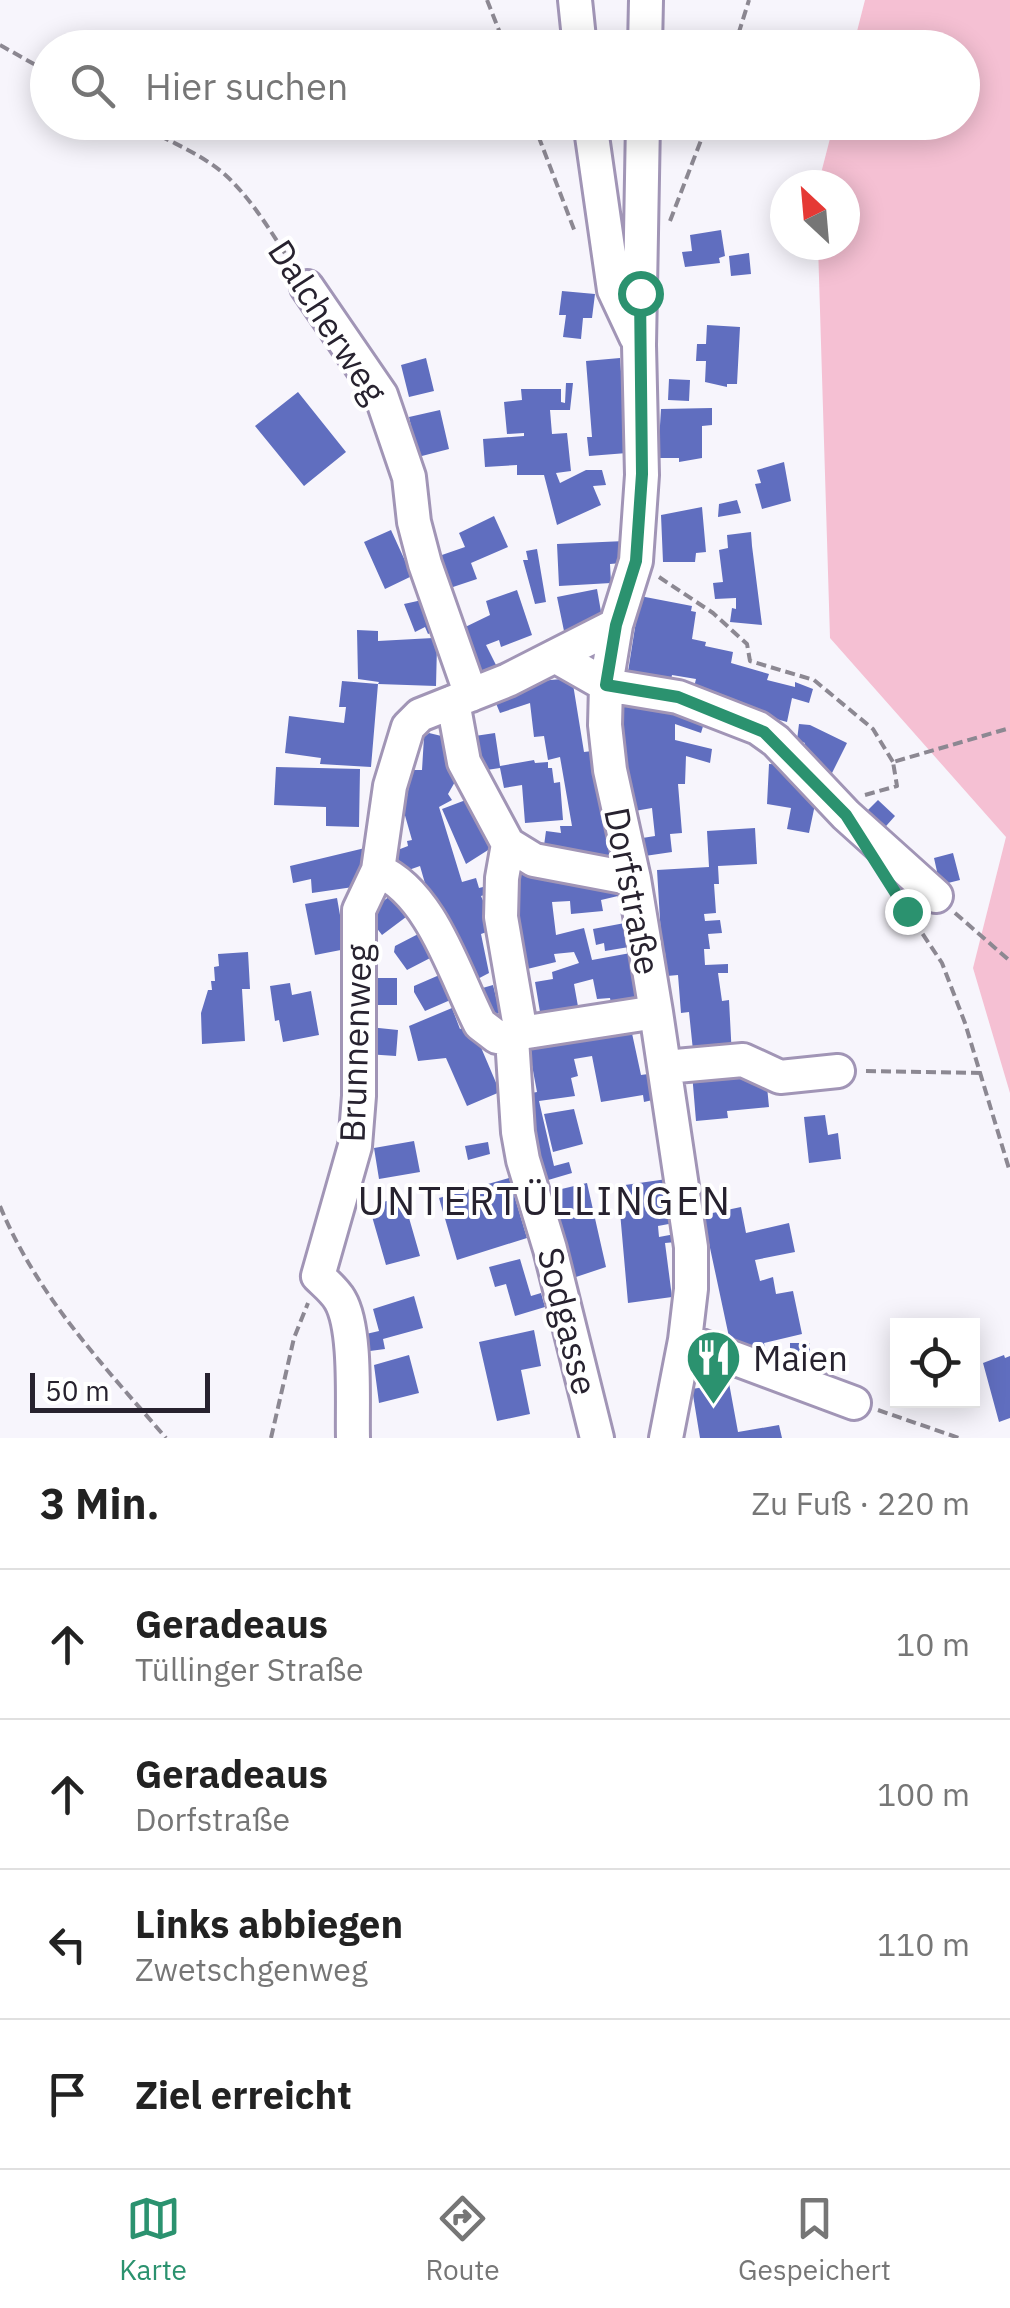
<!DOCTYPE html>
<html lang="de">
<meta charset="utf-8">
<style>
body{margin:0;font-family:"IBM Plex Sans",sans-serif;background:#f2f2f2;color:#222}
.controls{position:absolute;right:30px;bottom:30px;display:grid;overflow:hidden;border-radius:0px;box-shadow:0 5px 25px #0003}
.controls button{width:90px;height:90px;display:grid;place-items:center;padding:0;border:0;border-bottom:2px solid #e0e0e0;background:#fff;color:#222;font:50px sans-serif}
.compass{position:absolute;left:770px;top:170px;width:90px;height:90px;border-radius:50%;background:#fff;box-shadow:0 5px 25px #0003;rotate:334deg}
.scale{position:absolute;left:30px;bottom:25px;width:180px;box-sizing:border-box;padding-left:10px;border:5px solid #27222f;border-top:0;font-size:28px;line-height:35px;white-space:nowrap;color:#27222f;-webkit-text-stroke:8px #fff;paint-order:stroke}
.stop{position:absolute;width:30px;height:30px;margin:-22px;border:8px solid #2b926f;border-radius:50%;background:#fff}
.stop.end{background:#2b926f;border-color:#fff;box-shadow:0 2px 10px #0008}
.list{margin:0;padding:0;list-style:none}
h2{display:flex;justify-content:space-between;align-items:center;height:130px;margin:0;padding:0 40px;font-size:42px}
h2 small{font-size:32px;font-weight:400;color:#767676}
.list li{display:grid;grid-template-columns:65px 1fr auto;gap:30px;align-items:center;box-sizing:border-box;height:150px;padding:0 40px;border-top:2px solid #e0e0e0}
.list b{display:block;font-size:38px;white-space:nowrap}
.list p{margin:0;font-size:32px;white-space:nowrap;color:#767676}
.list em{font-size:32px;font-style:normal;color:#767676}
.icon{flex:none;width:55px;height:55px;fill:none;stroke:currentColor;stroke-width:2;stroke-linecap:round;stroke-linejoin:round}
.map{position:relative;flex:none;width:1010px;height:1438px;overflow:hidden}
.search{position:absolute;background:#fff;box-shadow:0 5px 25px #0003;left:30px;right:30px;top:30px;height:110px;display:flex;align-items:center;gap:25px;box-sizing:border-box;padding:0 35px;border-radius:55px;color:#767676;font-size:38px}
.sheet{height:730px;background:#fff}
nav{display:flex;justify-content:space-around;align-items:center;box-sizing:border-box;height:140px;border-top:2px solid #e0e0e0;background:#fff;font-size:28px;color:#767676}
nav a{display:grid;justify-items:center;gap:5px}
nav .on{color:#2b926f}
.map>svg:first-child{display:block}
.green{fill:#f5c0d3}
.building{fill:#606ebf}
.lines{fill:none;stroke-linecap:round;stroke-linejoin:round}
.minor-casing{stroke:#a195b6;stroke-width:38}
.path{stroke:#8c8892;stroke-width:4;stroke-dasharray:10 5;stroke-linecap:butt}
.minor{stroke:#fff;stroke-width:32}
.route{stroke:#2b926f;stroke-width:12}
.labels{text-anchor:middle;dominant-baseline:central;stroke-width:8;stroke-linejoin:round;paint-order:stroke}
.street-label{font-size:35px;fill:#27222f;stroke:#fff}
.poi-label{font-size:35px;fill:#27222f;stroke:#fff;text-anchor:start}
.quarter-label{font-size:40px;letter-spacing:2.5px;fill:#27222f;stroke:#fff}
</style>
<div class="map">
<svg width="1010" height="1438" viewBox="0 0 1010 1438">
<rect width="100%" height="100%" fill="#f7f5fc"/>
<path class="green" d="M865 0H1010V1093L973 968 1006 837 830 638 818 245H845V185H818L834 123 962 122V48L853 47Z"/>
<path class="building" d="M721 230 725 256 719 258 720 263 685 267 682 252 692 251 690 235Z
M749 253 751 274 731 276 729 256Z
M562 291 595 294 592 318H583L581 339 563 337 566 315H559Z
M707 325 740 327 737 384H727V387L705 382 706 361H696L697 344H706Z
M426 358 434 391 409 397 401 365Z
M620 358 627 453 589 456 587 437H592L586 361Z
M669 379 690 380 689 401 668 400Z
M566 383H573L570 410H550L552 434 567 433 571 471 556 473 560 483 586 470H602L606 485 593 486 601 505 557 525 544 475H517V465L485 467 483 439 524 436V433L507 434 504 402 522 400 521 389H561V402L565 403Z
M298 392 346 452 304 486 255 426Z
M712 408V425L702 426V458L679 462V458H658L661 409Z
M440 410 449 449 418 457 409 417Z
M784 462 791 501 762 509 755 484 761 483 757 470Z
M737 500 741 513 718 517 719 504Z
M702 507 706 552 696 553 695 562H663L661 515Z
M494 516 508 547 471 563 477 579 450 588 439 556 465 547 459 533Z
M391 530 412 576 385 589 364 542Z
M751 532 752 546 762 625 730 622 732 608 736 609V598L715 599 713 583 723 582 719 550 728 548 727 535Z
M625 541 622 563 610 564 611 583 559 586 557 544Z
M537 549 546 602 535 604 523 560H528L526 551Z
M597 589 603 623 564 631 557 597Z
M517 590 532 635 501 647 499 640 486 645 499 671 478 682 457 631 490 615 486 601Z
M640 596 692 606 691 611 696 612 692 639 706 642 705 646 733 652 731 663 769 674 767 680 795 687V682L813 689 809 703 792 698 787 722 692 695 696 679 672 675 670 685 627 678Z
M431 598 443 628 428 634 425 627 415 632 404 604Z
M357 630 378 631V641L433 638 434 645H437L436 686 378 684 379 682 358 679Z
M572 678 584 752 592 751 594 774 598 773 610 826 613 869 543 853 546 831 561 833 560 826H572L560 757 548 760 544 736 534 737 530 703 500 713 492 694 540 681Z
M342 681 378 684 371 767 320 764 321 758 285 753 289 716 344 723 346 707H339Z
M624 694 704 723 701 733 675 724V740L712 749 710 763 686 756 685 784H678L682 833 670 834 672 852 638 857 636 839 655 836 652 808 629 812 622 721Z
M799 724 810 725 847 743 830 777 799 757 805 743 797 740Z
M429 733 454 739 456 780 448 794 452 800 439 807 462 882 476 878 479 888 491 885 494 892 481 896 495 929 481 934 489 973 470 983 433 911 420 866 403 872 395 851 408 846 407 841 412 840 404 812 412 770H422L424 737Z
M495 733 500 766 534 760 535 763 548 762V768H552L554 783 560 782 563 820 525 823 522 785 504 788 500 768 473 772 468 737Z
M769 764 795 765 794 787 817 795 809 833 787 829 791 808 767 804Z
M276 767 360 769 359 827 326 826V807L274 805Z
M471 798 496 845 466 864 442 809Z
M878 800 895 816 879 834 861 817Z
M755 828 757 864 718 866 719 884H714L716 913 704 914 705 921 720 920 722 933 708 934 710 949H704L705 965 728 964V973H718L722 1001 729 1000 732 1057 694 1060 689 1012 681 1013 678 975 667 976 665 952 662 953 657 870 709 867 707 831Z
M365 848 360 886 312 893 311 879 293 883 290 866Z
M953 853 960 880 940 885 934 858Z
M512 867 617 882 618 896 601 900 603 911 571 914 570 901 552 902 556 935 584 928 592 960 636 952 645 1002 612 1009 610 998 597 999 593 979 574 984 579 1012 541 1018 535 982 553 979 552 972 579 963 574 952 554 954 556 962 519 971 510 907 520 906Z
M390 896 406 917 382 935 366 914Z
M337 898 346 949 315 955 305 904Z
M630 922 635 946 605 951 604 943 596 945 593 929Z
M424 931 436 955 407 970 394 952 395 946Z
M248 952 250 989H242L245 1041 202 1044 201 1013 208 990H212L211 981H215L214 967 219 966 218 954Z
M444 973 455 998 425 1011 414 992V986Z
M367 978H397V1005H366Z
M290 983 292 995 311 991 319 1035 283 1042 279 1020 275 1021 270 986Z
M493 985 500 1013 486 1017 479 989Z
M452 1008 460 1029 471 1024 500 1092 467 1106 446 1058 418 1061 409 1026Z
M630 1024 641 1075 655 1073 661 1098 644 1102 643 1095 601 1102 592 1056 574 1059 578 1076 571 1078 575 1096 539 1101 554 1166 569 1162 572 1173 538 1183 526 1094 537 1092 528 1044Z
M369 1027 398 1030 396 1056 366 1054Z
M692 1073 766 1076 769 1107 727 1111 728 1118 696 1121Z
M574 1109 583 1144 553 1152 544 1114Z
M825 1115 828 1135 838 1133 841 1159 809 1163 804 1117Z
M414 1141 420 1172 379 1179 374 1148Z
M488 1142 490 1154 468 1160 465 1146Z
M509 1178 527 1238 457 1260 439 1198Z
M667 1179 674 1223 658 1226 659 1237 675 1234 676 1242 665 1243 672 1297 628 1303 620 1212 628 1211 627 1206 621 1208 618 1186Z
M587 1183 606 1267 573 1278 553 1191Z
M390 1200 392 1208 405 1204 420 1256 386 1265 371 1213 379 1211 377 1204Z
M741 1207 746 1233 789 1223 795 1252 755 1260 760 1281 773 1277 776 1294 793 1291 802 1334 764 1343 765 1348 751 1352 750 1347 732 1351 703 1215Z
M520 1259 531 1296 541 1293 545 1307 515 1316 506 1284 495 1287 489 1267Z
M414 1296 423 1328 383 1339 385 1349 355 1353 366 1334 379 1331 373 1309Z
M534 1330 541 1366 521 1370 530 1414 497 1421 479 1342Z
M790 1343H810V1363L790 1364Z
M409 1355 419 1393 379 1403 374 1365Z
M1004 1355 1005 1358 1010 1356V1418L999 1422 983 1363Z
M729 1383 738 1432 779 1425 782 1438H700L692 1389Z"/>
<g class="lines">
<defs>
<path id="minor" d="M575 0 580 48
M645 48 646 0
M590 122 614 290 636 337
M643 122 639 345 642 475 636 561 616 625 606 685 605 725 610 770 634 879 656 1012 691 1247V1289L685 1340 666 1438
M307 287 381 395 409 477 414 522 425 564 471 695
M555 656 606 685 678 697 758 728 776 741 846 815 936 896
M453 702 464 762 508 844 502 878 501 917 521 1033
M508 844 534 860 634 879
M378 870C432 894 454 973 480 1024L497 1037 512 1038
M512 1038 518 1132 523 1160 550 1249 597 1438
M512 1038 521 1033 656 1012
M665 1067 743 1060 780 1077 838 1071
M685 1340 854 1403
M353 1438C352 1404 357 1329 340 1300 335 1291 325 1283 318 1276L355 1146 359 1096V910L378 870 390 786 408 727 420 715 508 680 616 625"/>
</defs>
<use href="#minor" class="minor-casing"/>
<path class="path" d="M487 0 506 48
M0 45 48 72
M734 48 749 0
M133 122C162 138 196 151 222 172 251 197 273 235 293 266
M533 122 575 232
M670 221 708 122
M659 577 713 613 747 644 750 661 814 680 873 729 893 762
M865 795 897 786 893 762 1010 728
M906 909 942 963 965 1023 1010 1172
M955 913 1010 961
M866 1071 981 1073
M0 1206C37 1296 104 1366 166 1438
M878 1410 959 1438
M271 1438 294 1338 308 1303"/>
<use href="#minor" class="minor"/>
</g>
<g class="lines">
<path class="route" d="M640 293 642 474 636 561 616 625 606 685 678 697 764 732 846 815 907 911"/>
</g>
<defs>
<symbol id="restaurant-pin" viewBox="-11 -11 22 30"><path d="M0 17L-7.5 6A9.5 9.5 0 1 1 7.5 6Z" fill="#2b926f" stroke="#fff"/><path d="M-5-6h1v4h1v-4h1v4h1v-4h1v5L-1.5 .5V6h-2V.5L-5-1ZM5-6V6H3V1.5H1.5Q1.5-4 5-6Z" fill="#fff"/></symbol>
</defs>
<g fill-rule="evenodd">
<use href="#restaurant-pin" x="682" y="1326" width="63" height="86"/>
</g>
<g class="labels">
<g class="street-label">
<text transform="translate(328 321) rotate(57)">Dalcherweg</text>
<text transform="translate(633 891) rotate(79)">Dorfstraße</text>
<text transform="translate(355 1043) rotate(-88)">Brunnenweg</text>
<text transform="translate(568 1321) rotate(76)">Sodgasse</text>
</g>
<g class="poi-label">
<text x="753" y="1358">Maien</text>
</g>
<g class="quarter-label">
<text x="545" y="1200">UNTERTÜLLINGEN</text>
</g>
</g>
</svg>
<div class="controls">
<button><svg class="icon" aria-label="locate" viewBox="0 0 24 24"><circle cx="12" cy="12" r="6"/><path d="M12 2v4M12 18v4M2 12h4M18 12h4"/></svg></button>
</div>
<svg class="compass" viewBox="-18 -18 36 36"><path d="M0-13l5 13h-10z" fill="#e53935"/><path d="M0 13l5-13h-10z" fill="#767676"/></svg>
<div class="scale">50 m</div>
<div class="stop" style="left:640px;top:293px"></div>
<div class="stop end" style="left:907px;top:911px"></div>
<div class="search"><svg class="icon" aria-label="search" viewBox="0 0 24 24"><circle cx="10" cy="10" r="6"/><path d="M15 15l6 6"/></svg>Hier suchen</div>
</div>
<section class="sheet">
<h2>3 Min.<small>Zu Fuß · 220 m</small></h2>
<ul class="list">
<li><svg class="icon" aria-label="ahead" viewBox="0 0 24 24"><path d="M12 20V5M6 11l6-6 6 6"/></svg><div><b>Geradeaus</b><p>Tüllinger Straße</p></div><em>10 m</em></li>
<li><svg class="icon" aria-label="ahead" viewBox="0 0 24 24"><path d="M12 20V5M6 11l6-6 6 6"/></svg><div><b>Geradeaus</b><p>Dorfstraße</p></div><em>100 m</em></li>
<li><svg class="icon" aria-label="left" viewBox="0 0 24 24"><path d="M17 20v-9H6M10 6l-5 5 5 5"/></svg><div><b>Links abbiegen</b><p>Zwetschgenweg</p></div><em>110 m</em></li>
<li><svg class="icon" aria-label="arrive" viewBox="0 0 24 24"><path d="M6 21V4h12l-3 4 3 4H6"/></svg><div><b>Ziel erreicht</b></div></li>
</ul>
</section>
<nav>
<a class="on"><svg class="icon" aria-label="map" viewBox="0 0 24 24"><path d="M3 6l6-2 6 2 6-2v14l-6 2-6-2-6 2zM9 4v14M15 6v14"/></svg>Karte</a>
<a><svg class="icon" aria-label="directions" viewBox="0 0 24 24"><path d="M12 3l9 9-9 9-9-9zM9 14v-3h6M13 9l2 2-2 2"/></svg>Route</a>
<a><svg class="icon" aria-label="saved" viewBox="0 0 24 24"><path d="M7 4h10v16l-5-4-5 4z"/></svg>Gespeichert</a>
</nav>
